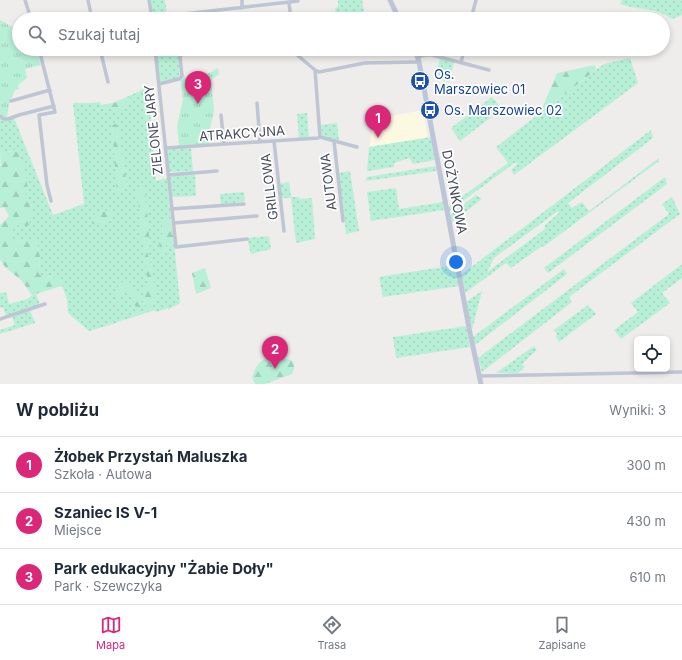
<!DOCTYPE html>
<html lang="pl">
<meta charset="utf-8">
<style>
body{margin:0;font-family:Inter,sans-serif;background:#f6f6f7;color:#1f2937}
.controls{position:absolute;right:12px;bottom:12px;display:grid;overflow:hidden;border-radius:6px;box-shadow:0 2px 6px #0003}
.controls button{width:36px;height:36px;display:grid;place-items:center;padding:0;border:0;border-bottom:1px solid #e0e1e3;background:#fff;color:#1f2937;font:20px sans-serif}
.you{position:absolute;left:456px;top:262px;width:14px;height:14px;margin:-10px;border:3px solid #fff;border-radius:50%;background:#1a73e8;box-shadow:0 0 0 6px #1a73e833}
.badge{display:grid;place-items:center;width:26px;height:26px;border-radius:50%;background:#db2777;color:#fff;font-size:13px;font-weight:700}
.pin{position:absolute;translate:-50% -33px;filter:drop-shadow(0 1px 2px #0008)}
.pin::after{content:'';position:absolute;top:21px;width:14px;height:12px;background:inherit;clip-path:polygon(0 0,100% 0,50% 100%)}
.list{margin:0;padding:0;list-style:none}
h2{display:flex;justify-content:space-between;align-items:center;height:52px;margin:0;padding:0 16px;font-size:17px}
h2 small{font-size:13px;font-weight:400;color:#747a83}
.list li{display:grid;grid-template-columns:26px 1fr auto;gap:12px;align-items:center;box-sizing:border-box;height:56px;padding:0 16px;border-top:1px solid #e0e1e3}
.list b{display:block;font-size:15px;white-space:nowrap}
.list p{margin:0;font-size:13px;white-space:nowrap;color:#747a83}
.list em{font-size:13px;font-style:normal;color:#747a83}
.icon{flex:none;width:22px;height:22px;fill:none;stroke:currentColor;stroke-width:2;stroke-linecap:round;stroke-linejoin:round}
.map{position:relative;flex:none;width:682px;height:384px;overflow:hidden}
.search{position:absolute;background:#fff;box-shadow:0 2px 6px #0003;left:12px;right:12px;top:12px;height:44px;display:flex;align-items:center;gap:10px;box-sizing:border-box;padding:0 14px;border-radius:22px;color:#747a83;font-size:15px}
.sheet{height:220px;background:#fff}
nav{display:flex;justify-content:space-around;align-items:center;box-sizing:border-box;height:56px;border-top:1px solid #e0e1e3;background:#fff;font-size:11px;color:#747a83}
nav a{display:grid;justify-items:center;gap:2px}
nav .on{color:#db2777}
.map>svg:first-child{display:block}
.commercial{fill:#fcf9e3}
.grass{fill:url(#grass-dots);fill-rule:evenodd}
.forest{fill:url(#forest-firs)}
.park{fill:url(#park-tufts)}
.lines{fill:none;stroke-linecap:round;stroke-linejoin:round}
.street{stroke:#bec5d3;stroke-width:3.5}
.secondary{stroke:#bdc5d7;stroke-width:5}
.labels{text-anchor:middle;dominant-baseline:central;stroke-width:3.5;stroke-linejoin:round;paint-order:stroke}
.transit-label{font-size:13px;fill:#164399;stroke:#fff;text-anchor:start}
.street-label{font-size:13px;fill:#444c5a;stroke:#fff}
</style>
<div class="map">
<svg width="682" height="384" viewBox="0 0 682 384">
<defs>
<pattern id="grass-dots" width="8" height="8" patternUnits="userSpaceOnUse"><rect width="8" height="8" fill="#b7f0d7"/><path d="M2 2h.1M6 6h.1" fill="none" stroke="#9fcfbb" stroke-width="1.8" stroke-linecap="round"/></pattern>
<pattern id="forest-firs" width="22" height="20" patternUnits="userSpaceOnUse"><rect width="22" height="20" fill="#b7f0d7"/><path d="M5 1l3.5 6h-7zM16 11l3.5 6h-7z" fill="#9fcfbb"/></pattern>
<pattern id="park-tufts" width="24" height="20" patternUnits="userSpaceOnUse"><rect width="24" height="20" fill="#b7f0d7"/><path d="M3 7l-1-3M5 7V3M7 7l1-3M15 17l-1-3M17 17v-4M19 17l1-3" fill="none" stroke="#9fcfbb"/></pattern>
</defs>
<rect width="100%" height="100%" fill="#efecec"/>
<path class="commercial" d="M423 110 428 138 369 147 375 119Z"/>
<path class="grass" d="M150 0H165L167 15 152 17Z
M338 0H362L364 11 336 15 335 8 338 7Z
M622 0H682V15L672 19C654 6 639 11 620 4Z
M181 53C176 61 182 70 178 78L160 82 156 56Z
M630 58 638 83 514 175 511 170 517 164 516 162 449 211 448 207 508 163 496 147 604 64Z
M440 59 454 62 449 82 435 78Z
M148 87 156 181 167 178 171 221 162 222 163 240 161 255 165 254 166 244 174 242 180 303 168 310V308L156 312 153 308 152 305 156 302 153 296 150 272 153 266 150 263 146 248 150 246 137 188 148 284 145 299 147 310 127 317V319L103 325V327L89 331 68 313 67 299 62 286 63 282 54 278 40 275 38 272C41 261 41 249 34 239H26L15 242 10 232 18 225 32 206 23 199 21 196 28 193 17 150 0 153V118L5 121 14 118 53 215 84 204 73 103H92L100 102 101 105 123 104 130 100 129 96ZM117 123 127 187 118 191 112 125Z
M492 97 502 109 460 141 451 128Z
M307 113 309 138 299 139 297 114Z
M337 123 339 141 322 136 321 125Z
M651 130 653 138 568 203 572 208 582 202 589 211 659 158V161L543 247 542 246 511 268 506 263 465 293 461 275ZM558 211 559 213 545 225V229L487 272 494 258Z
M431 137 435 160 413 164 409 158 394 163V167L367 171 369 147Z
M191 148 193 171 169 172 167 149Z
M436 166 437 171 366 181 367 177Z
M350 171 359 231 346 234 339 173Z
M195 174 196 196 172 197 170 177 173 176Z
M665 177 667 184 548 273 544 268Z
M289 182 291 197H299L300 199 312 198 315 239 296 243 291 198H281L279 184Z
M396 188 399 209 443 202 444 210 371 221 367 192Z
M244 192 245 201 221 205 220 194Z
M476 195 482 199 451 223 450 215Z
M672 197 680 214 569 297 572 302 482 372 478 358 669 214 662 204Z
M269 236 271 249 251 254 247 238Z
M682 264V278L662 293 670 303 621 339 614 330 638 312 631 303Z
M455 265 459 286 383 297 379 277Z
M564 269 567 274 475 345 473 337Z
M482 291 472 330 466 302Z
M6 292 9 304 27 299 32 295 36 293 40 305 6 316 3 307 0 308V293Z
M588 305 596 314 559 342 556 337 557 334 554 330Z
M30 310 35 323 0 334V330L15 325 12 316Z
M466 326 470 347 396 358 393 337Z
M534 346 537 350 522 364 525 367 518 373H496Z"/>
<path class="forest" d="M595 65 596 70 540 113 557 73Z
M129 96 131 100 123 104 122 109 115 112 112 108 103 109 101 105 113 103Z
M118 123 127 187 117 192 112 125Z
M17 150 26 172 28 193 21 196 32 206 33 216 28 226 18 225 11 232 15 242 26 239H34C41 249 41 261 38 272L40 275 54 278 63 282 62 286 32 295 21 280 6 268 0 260V225L9 216 4 207 0 208V166H1L0 153Z
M145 186 150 246 146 248 150 262 153 266C149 273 151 274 154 281 155 284 156 288 156 291L153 296 156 299V302L152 305 155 310 103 327V325L127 319V317L147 310 145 299V286L148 284 143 245 140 244V238H142L137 188Z
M108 210 113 216 112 219C106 225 99 227 91 223L94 219V214Z
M162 221H171L174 242 166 244 165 254 161 255 159 243 163 240Z
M205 268 211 288 196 294 192 273Z
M128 279 133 287 137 290 143 304 139 309 134 305 133 296 124 290 121 294V303H118L115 289 120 283Z
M274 356 291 360C295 363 295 369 292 374L265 384H255L252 377C258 362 259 361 274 356Z"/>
<path class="park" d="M0 20 19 31V49H34L36 56H38L41 65 25 69 27 78 18 85 19 89 15 90 9 104 7 117 5 118 0 114Z
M218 68 219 74 211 80 214 110 213 117 209 131V144L179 145 177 126 183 99 180 79 209 73Z"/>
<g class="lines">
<path class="street" d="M25 0 31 19
M88 0 92 19
M149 0 152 19
M242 0V8
M289 3 291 19
M175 15 298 1
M471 19 476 0
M39 49 55 112 39 115 47 185 51 201
M100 49 108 82
M155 49 176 247 247 239
M290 49 315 70 319 72 365 63 419 62
M236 51 249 49
M418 57 425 55H432L489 70
M461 63 464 49
M315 70 320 137
M159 84 179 79 182 76 180 57 182 54 211 50
M11 101 50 90
M257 103 260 142
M221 115 224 144
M0 116 4 119H8L19 115 54 106
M320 137 357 147
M274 141 284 231
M334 141 343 221
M165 148 318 138 320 137
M168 175 217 171
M171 209 244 204
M174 223 257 216
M0 319 45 304
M479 376 682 372"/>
<path class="secondary" d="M390 0 399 19
M415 49 419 62 470 333 481 384"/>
</g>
<defs>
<symbol id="bus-disc" viewBox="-11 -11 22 22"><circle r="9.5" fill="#1a4fb4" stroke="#fff"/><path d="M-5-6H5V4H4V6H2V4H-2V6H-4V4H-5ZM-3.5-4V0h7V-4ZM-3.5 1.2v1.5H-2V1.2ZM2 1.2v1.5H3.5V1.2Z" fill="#fff"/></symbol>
</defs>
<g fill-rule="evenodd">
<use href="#bus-disc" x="409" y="70" width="22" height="22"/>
<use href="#bus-disc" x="419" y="99" width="22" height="22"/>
</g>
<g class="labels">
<g class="transit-label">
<text x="434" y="74">Os.<tspan x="434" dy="15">Marszowiec 01</tspan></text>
<text x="444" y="110">Os. Marszowiec 02</text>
</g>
<g class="street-label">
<text transform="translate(153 130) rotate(-96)">ZIELONE JARY</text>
<text transform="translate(242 133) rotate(-4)">ATRAKCYJNA</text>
<text transform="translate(328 182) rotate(-97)">AUTOWA</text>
<text transform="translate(269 187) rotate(-97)">GRILLOWA</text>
<text transform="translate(455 192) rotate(79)">DOŻYNKOWA</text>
</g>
</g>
</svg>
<div class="controls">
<button><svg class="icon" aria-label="locate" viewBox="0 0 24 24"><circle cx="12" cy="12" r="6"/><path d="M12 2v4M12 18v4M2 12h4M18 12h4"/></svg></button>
</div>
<div class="you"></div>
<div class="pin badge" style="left:378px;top:138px">1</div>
<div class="pin badge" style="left:275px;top:369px">2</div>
<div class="pin badge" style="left:198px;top:104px">3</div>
<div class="search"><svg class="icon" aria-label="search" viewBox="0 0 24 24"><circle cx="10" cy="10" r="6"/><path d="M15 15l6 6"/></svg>Szukaj tutaj</div>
</div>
<section class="sheet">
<h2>W pobliżu<small>Wyniki: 3</small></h2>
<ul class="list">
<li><span class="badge">1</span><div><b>Żłobek Przystań Maluszka</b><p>Szkoła · Autowa</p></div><em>300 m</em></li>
<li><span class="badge">2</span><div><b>Szaniec IS V-1</b><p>Miejsce</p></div><em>430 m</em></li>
<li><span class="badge">3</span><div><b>Park edukacyjny &quot;Żabie Doły&quot;</b><p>Park · Szewczyka</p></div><em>610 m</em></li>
</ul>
</section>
<nav>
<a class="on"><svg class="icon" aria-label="map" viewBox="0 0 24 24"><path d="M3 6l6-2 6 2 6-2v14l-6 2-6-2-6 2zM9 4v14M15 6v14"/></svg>Mapa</a>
<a><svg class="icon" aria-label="directions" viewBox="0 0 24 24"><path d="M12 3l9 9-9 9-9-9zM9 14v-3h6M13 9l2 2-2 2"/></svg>Trasa</a>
<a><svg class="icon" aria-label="saved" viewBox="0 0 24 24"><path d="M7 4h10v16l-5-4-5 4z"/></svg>Zapisane</a>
</nav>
